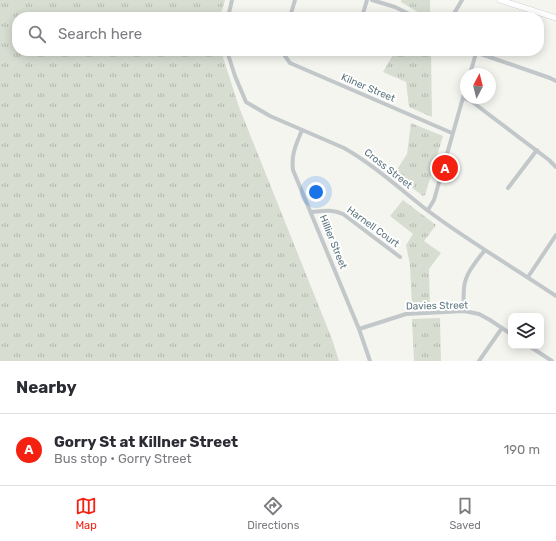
<!DOCTYPE html>
<meta charset="utf-8">
<style>
body{margin:0;font-family:Rubik,sans-serif;background:#f7f7f7;color:#2b2b33}
.controls{position:absolute;right:12px;bottom:12px;display:grid;overflow:hidden;border-radius:8px;box-shadow:0 2px 10px #0003}
.controls button{width:36px;height:36px;display:grid;place-items:center;padding:0;border:0;border-bottom:1px solid #e1e1e2;background:#fff;color:#2b2b33;font:20px sans-serif}
.compass{position:absolute;left:460px;top:68px;width:36px;height:36px;border-radius:50%;background:#fff;box-shadow:0 2px 10px #0003;rotate:7deg}
.you{position:absolute;left:316px;top:192px;width:14px;height:14px;margin:-10px;border:3px solid #fff;border-radius:50%;background:#1a73e8;box-shadow:0 0 0 6px #1a73e833}
.badge{display:grid;place-items:center;width:26px;height:26px;border-radius:50%;background:#f52110;color:#fff;font-size:13px;font-weight:700}
.pin{position:absolute;translate:-50% -50%;border:2px solid #fff;box-shadow:0 1px 4px #0006}
.list{margin:0;padding:0;list-style:none}
h2{display:flex;justify-content:space-between;align-items:center;height:52px;margin:0;padding:0 16px;font-size:17px}
h2 small{font-size:13px;font-weight:400;color:#7c7c81}
.list li{display:grid;grid-template-columns:26px 1fr auto;gap:12px;align-items:center;box-sizing:border-box;height:72px;padding:0 16px;border-top:1px solid #e1e1e2}
.list b{display:block;font-size:15px;white-space:nowrap}
.list p{margin:0;font-size:13px;white-space:nowrap;color:#7c7c81}
.list em{font-size:13px;font-style:normal;color:#7c7c81}
.icon{flex:none;width:22px;height:22px;fill:none;stroke:currentColor;stroke-width:2;stroke-linecap:round;stroke-linejoin:round}
.map{position:relative;flex:none;width:556px;height:361px;overflow:hidden}
.search{position:absolute;background:#fff;box-shadow:0 2px 10px #0003;left:12px;right:12px;top:12px;height:44px;display:flex;align-items:center;gap:10px;box-sizing:border-box;padding:0 14px;border-radius:16px;color:#7c7c81;font-size:15px}
.sheet{height:124px;background:#fff}
nav{display:flex;justify-content:space-around;align-items:center;box-sizing:border-box;height:56px;border-top:1px solid #e1e1e2;background:#fff;font-size:11px;color:#7c7c81}
nav a{display:grid;justify-items:center;gap:2px}
nav .on{color:#f52110}
.map>svg:first-child{display:block}
.park{fill:url(#park-tufts)}
.lines{fill:none;stroke-linecap:round;stroke-linejoin:round}
.secondary-casing{stroke:#b4bbbe;stroke-width:6}
.street{stroke:#c2c7ca;stroke-width:4}
.secondary{stroke:#fff;stroke-width:5.5}
.labels{text-anchor:middle;dominant-baseline:central;stroke-width:4;stroke-linejoin:round;paint-order:stroke}
.street-label{font-size:10px;fill:#5d767f;stroke:#fff}
</style>
<div class="map">
<svg width="556" height="361" viewBox="0 0 556 361">
<defs>
<pattern id="park-tufts" width="24" height="20" patternUnits="userSpaceOnUse"><rect width="24" height="20" fill="#d7ddd1"/><path d="M3 7l-1-3M5 7V3M7 7l1-3M15 17l-1-3M17 17v-4M19 17l1-3" fill="none" stroke="#b2b8af"/></pattern>
</defs>
<rect width="100%" height="100%" fill="#f5f5f0"/>
<path class="park" d="M0 0H225L220 17H17V51H221L239 107 332 339 339 361H0Z
M401 0H430V17H426L401 2Z
M395 51H431L432 117 409 107 406 82 383 72Z
M411 123 443 136 425 195 423 196 394 174 407 154Z
M403 200 436 225 424 241 441 253 429 269 430 307 412 308 410 265 406 245 413 234 390 216Z
M440 318 441 361H414L412 319Z"/>
<g class="lines">
<defs>
<path id="secondary" d="M500 0 556 18"/>
</defs>
<use href="#secondary" class="secondary-casing"/>
<path class="street" d="M372 0 395 7 415 17
M228 17 232 0
M290 17 295 0
M362 17 367 0
M452 17 462 0
M227 51 235 76 246 102 270 116 344 148C374 165 400 189 427 210 468 241 513 267 556 296
M284 51 285 56 290 63 452 133
M472 51 550 78 556 81
M470 74 476 53
M463 98 471 101 549 160 556 167
M302 130C296 145 291 154 293 170L359 329 370 361
M508 188 537 150
M428 210 434 200 466 87
M312 212C323 211 332 209 343 214L400 257
M528 277 556 235
M464 311C464 301 462 289 466 279 469 269 478 259 485 250
M359 329 406 314 464 311 479 314 490 320 511 334
M529 346 552 361
M479 361 502 328"/>
<use href="#secondary" class="secondary"/>
</g>
<g class="labels">
<g class="street-label">
<text transform="translate(368 88) rotate(23)">Kilner Street</text>
<text transform="translate(388 169) rotate(38)">Cross Street</text>
<text transform="translate(373 227) rotate(36)">Harnell Court</text>
<text transform="translate(333 242) rotate(68)">Hillier Street</text>
<text transform="translate(437 306) rotate(-1)">Davies Street</text>
</g>
</g>
</svg>
<div class="controls">
<button><svg class="icon" aria-label="layers" viewBox="0 0 24 24"><path d="M12 4l9 5-9 5-9-5zM3 14l9 5 9-5"/></svg></button>
</div>
<svg class="compass" viewBox="-18 -18 36 36"><path d="M0-13l5 13h-10z" fill="#e53935"/><path d="M0 13l5-13h-10z" fill="#7c7c81"/></svg>
<div class="you"></div>
<div class="pin badge" style="left:445px;top:168px">A</div>
<div class="search"><svg class="icon" aria-label="search" viewBox="0 0 24 24"><circle cx="10" cy="10" r="6"/><path d="M15 15l6 6"/></svg>Search here</div>
</div>
<section class="sheet">
<h2>Nearby<small></small></h2>
<ul class="list">
<li><span class="badge">A</span><div><b>Gorry St at Killner Street</b><p>Bus stop · Gorry Street</p></div><em>190 m</em></li>
</ul>
</section>
<nav>
<a class="on"><svg class="icon" aria-label="map" viewBox="0 0 24 24"><path d="M3 6l6-2 6 2 6-2v14l-6 2-6-2-6 2zM9 4v14M15 6v14"/></svg>Map</a>
<a><svg class="icon" aria-label="directions" viewBox="0 0 24 24"><path d="M12 3l9 9-9 9-9-9zM9 14v-3h6M13 9l2 2-2 2"/></svg>Directions</a>
<a><svg class="icon" aria-label="saved" viewBox="0 0 24 24"><path d="M7 4h10v16l-5-4-5 4z"/></svg>Saved</a>
</nav>
